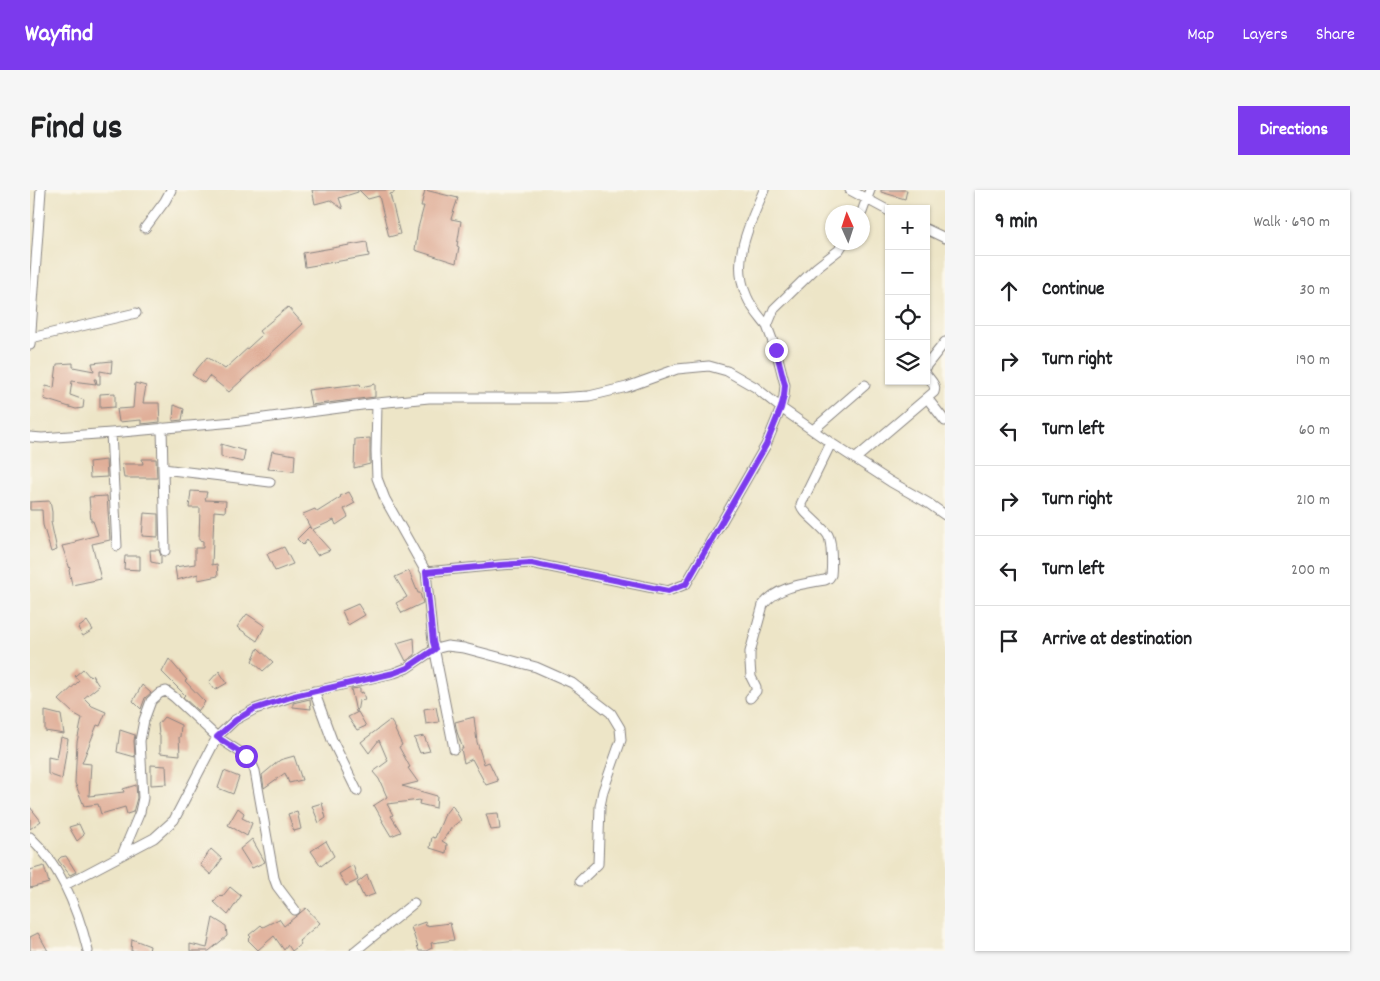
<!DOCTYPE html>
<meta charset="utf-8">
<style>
body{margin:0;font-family:Dekko,sans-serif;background:#f6f6f6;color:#202124}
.controls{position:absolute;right:15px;top:15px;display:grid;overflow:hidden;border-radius:0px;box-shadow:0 1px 4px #0004}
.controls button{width:45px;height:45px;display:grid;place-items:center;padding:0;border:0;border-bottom:1px solid #e0e0e0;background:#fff;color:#202124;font:25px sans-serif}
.compass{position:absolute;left:795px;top:15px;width:45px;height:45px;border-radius:50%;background:#fff;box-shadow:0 1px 4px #0004;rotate:357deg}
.stop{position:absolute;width:15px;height:15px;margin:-11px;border:4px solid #7c3aed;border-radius:50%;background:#fff}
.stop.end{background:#7c3aed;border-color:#fff;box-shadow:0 1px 5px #0008}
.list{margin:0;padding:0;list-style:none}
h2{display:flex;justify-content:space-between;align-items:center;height:65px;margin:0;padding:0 20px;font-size:21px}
h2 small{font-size:16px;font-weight:400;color:#757577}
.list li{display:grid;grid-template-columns:32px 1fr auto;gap:15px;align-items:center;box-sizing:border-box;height:70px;padding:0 20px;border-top:1px solid #e0e0e0}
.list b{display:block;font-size:19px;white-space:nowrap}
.list em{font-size:16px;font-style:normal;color:#757577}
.icon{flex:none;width:28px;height:28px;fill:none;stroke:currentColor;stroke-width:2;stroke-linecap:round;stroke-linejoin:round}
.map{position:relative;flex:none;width:915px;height:761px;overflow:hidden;border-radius:0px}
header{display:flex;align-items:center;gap:30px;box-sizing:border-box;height:70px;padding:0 25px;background:#7c3aed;color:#fff}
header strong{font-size:24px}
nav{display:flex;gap:28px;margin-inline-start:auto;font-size:18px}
.intro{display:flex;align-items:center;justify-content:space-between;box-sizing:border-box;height:120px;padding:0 30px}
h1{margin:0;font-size:35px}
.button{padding:12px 22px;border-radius:0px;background:#7c3aed;color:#fff;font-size:18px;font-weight:700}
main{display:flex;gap:30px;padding:0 30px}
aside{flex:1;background:#fff;border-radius:0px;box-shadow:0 1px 4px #0004}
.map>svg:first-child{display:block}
.building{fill:#e0af99}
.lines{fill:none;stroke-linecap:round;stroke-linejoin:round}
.minor-casing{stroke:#888481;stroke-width:11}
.minor{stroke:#fff;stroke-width:9}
.route{stroke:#7c3aed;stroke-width:6}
</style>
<header>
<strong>Wayfind</strong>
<nav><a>Map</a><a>Layers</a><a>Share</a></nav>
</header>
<div class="intro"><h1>Find us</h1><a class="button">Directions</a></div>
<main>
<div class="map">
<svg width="915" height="761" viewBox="0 0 915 761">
<rect width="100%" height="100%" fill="#fbf7ec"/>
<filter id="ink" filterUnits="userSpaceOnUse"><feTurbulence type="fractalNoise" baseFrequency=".02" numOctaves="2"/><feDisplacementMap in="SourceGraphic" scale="10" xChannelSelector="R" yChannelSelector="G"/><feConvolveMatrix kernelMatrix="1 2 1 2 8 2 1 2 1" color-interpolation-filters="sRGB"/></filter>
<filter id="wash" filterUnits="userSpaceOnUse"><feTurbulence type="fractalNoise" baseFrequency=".0096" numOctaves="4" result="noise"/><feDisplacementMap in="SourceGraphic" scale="20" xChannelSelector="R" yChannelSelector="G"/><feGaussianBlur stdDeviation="1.12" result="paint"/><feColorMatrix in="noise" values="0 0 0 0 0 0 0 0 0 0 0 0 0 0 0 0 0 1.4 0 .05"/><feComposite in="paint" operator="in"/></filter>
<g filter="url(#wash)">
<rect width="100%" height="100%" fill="#ede5c7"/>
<g id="blocks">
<path class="building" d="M282 0H328V2L309 8 313 19 300 10 285 14Z
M329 0H364V3L360 4 370 44 359 47 349 6 338 9Z
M395 0 428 8 421 29 431 31 427 56 429 57 426 73 385 60 388 38 394 16H391Z
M851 0H877L875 9 851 2Z
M337 52 339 66 275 77 273 63Z
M258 117 273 134 199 202 179 186 174 193 162 185 177 167 195 179 232 145 229 141Z
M82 171 81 183 70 181V194H67L66 189H64L66 194 42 191 40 205 54 210 53 218 46 219 14 209 16 196 24 198 27 174 43 173V177L64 181 62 173Z
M105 193 116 196 113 213H129L130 232 111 234V230L89 232 87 219 103 218Z
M330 194 331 197 345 194V207L281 215 278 200Z
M85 203V217L70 218V204Z
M144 215 154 219 152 230 143 231Z
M340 248V274L324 278 325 249Z
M191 254 215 261 213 272 191 267Z
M242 261 265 265 264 281 238 279Z
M112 269H126L127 288H94L92 274H113Z
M76 270 77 287 60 288 59 272Z
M161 301 177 302 175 310 196 311 195 322 184 321 182 375 187 374 188 386 168 390V384L147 390 145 377 165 374V358H173V351L169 350 170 318H159Z
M319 302 325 313 314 319 318 327 306 335 304 330 282 340 300 360 287 365 277 350 273 355 267 349 279 337 281 339 273 324 285 319 287 322 311 307 310 306Z
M77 306 80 350 62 354 71 389 42 395 39 380 40 379 32 356 46 353 45 351 68 345 63 331H61L59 307Z
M20 311 22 322V332H21L27 360 21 362 13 335 12 320H0V312Z
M114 323 128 324V347L112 346Z
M254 357 263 374 245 381 237 364Z
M120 360H129L131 366V374L121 372Z
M95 366H110V380L94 379Z
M379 381 388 403H390L393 413 372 423 366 413 377 407 365 387Z
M328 414 335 425 318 435 312 421Z
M217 424 235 436 227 451 207 437Z
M57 431 63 440 53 446 48 438Z
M384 448 385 465 376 471 367 453Z
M228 458 243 472 233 481 222 471Z
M139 469 157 490 155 491 175 512 168 521 153 507 155 505 132 482Z
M53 479 60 487 62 485 69 496 54 508 62 516 76 522 70 536 67 535 52 573 61 574 59 606 94 602 93 599 106 595 107 608 103 622 97 624 95 617 71 624 68 614 54 616 45 593 47 552 52 528 43 523 29 510 49 491 45 486Z
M189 481 197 493 185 500 179 492Z
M112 495 121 503 115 508 111 519 103 511Z
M330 498V503L333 502 335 510 329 511 327 522H326L321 499Z
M280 509 281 519 263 517V513Z
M406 517 409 532 396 534 394 519Z
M15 521 31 525 34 544 15 541Z
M328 522 336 536 327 540 318 527Z
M134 527 151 535 150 547H149L150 565 130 563V545H129L128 534Z
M444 527 447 552 454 574 459 572 468 591 456 595 442 569 434 573 431 559H433L427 542 425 532Z
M360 530 366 539 365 540 372 555 369 557 380 577 378 578 388 592 372 596 407 606 406 618 389 614 390 610 357 614 363 625 361 626 371 642 361 646 352 631H353L344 615 343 616 357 607 349 589 343 582 358 571 349 550 339 563 331 552Z
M90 540 105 545 104 551 105 567 87 562Z
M394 546 400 561 390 563 384 548Z
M31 547 38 549 32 589 18 584V567L27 569Z
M264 566 272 590 259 593 255 583 234 598 232 585 250 570Z
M121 575 136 576 137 594 121 595Z
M194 581 209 587 203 604 188 598Z
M292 613 296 628 289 633 282 616Z
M422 615 431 630 422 637 412 651 417 654 416 663 400 658 402 647 405 648 415 624Z
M0 617 11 631 0 639Z
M208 618 214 623 212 628 222 633 217 646 198 635Z
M267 621 271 639 264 641 258 624Z
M468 623 470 639 461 640 456 624Z
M49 634 54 645 47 651 39 637Z
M222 649 235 672 222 678 210 659Z
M296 651 304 666 291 676 281 661Z
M181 659 192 669 181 685 170 675Z
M36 666 46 682 40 685 28 670 31 667Z
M323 675 328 690 316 696 309 684Z
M14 676 19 693 0 698V680Z
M337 685 345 704 334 708 327 693Z
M200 697 211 706 198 725 184 712 190 705 192 707Z
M276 718 290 733 269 751 271 754 262 761 258 755 254 760 244 746 228 760 218 750 221 747 219 745 231 735 233 737 249 729 254 736Z
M183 728 196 736 197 746 179 761H160V754L177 758Z
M395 732 396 736 420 733 424 750 401 753 402 758 396 761H389L381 737Z
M8 743 18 761H0V747Z
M102 749 120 756 119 761H101Z"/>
</g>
</g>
<g filter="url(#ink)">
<use href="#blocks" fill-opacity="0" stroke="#888481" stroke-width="1"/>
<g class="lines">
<defs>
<path id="minor" d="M734 0C720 34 700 70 717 107 721 117 730 127 737 136
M820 0 859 21
M832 22 840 0
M115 38 135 11 141 0
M896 39 915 48
M1 148 106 123
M0 155 11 0
M896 176 915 152
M897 208 915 231
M347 213 346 262 347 288 355 309 396 382 403 452 424 559
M132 238 135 361
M783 240 835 195
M81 243 87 356
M0 247 12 248 81 243 204 232 347 213 399 208H526L559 206 597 197 647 179 679 176 697 181 725 197 751 218 801 253 861 292 898 313 915 325
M825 269 904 202C907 195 900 190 896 184
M133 279 240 292
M396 382 470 375 501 373 638 401 656 394 736 255 751 218 754 206 755 195 746 160 737 136 744 119 787 77 809 60 814 52
M284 501 302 550 327 601
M720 508 726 501V497L721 487 720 473V462L733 415C748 396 773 394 795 390L799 388 801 385C802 377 802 352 798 345 793 337 771 321 771 315 771 313 773 310 774 308L801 253
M0 647C31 676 48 720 58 761
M92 665 110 622 113 608 110 551 114 530 121 511 130 503 136 501 144 507 187 547 216 566 221 572 225 581 244 688 247 696 265 720
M35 695 124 648 144 630 187 547 205 530 225 519 264 506 364 483 377 478 405 459 417 456 434 458 506 477 542 493 581 523 590 538 591 550 573 601 570 616 568 674 550 691
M325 761 384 713"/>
</defs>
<use href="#minor" class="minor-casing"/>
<use href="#minor" class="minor"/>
</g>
</g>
<g class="lines" filter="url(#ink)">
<path class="route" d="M216 566 187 547 206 530 224 519 264 506 364 483 377 478 405 459 403 452 396 382 470 375 501 373 638 401 656 394 736 255 751 218 754 206 755 195 746 160"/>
</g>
</svg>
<div class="controls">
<button>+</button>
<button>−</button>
<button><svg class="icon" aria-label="locate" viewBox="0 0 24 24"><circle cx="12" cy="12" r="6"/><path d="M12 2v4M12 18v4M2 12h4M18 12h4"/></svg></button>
<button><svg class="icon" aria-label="layers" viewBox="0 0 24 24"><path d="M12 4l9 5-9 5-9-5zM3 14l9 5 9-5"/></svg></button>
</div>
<svg class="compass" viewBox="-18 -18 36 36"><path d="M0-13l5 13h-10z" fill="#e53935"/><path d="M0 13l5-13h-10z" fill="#757577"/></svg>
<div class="stop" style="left:216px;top:566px"></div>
<div class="stop end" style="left:746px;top:160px"></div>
</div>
<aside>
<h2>9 min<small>Walk · 690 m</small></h2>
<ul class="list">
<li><svg class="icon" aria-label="ahead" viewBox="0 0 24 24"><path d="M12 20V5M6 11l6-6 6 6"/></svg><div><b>Continue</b></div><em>30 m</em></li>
<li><svg class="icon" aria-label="right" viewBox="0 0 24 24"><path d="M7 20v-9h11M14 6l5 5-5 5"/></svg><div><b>Turn right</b></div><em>190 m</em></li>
<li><svg class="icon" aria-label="left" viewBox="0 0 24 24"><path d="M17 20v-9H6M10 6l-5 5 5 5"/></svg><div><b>Turn left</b></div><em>60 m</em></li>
<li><svg class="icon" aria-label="right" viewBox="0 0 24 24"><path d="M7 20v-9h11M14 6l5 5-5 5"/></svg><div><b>Turn right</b></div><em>210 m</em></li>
<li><svg class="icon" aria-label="left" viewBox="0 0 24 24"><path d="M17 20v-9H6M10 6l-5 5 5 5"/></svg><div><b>Turn left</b></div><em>200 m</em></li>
<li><svg class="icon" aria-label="arrive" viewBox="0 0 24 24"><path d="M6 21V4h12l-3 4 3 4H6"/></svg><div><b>Arrive at destination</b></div></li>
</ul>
</aside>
</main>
